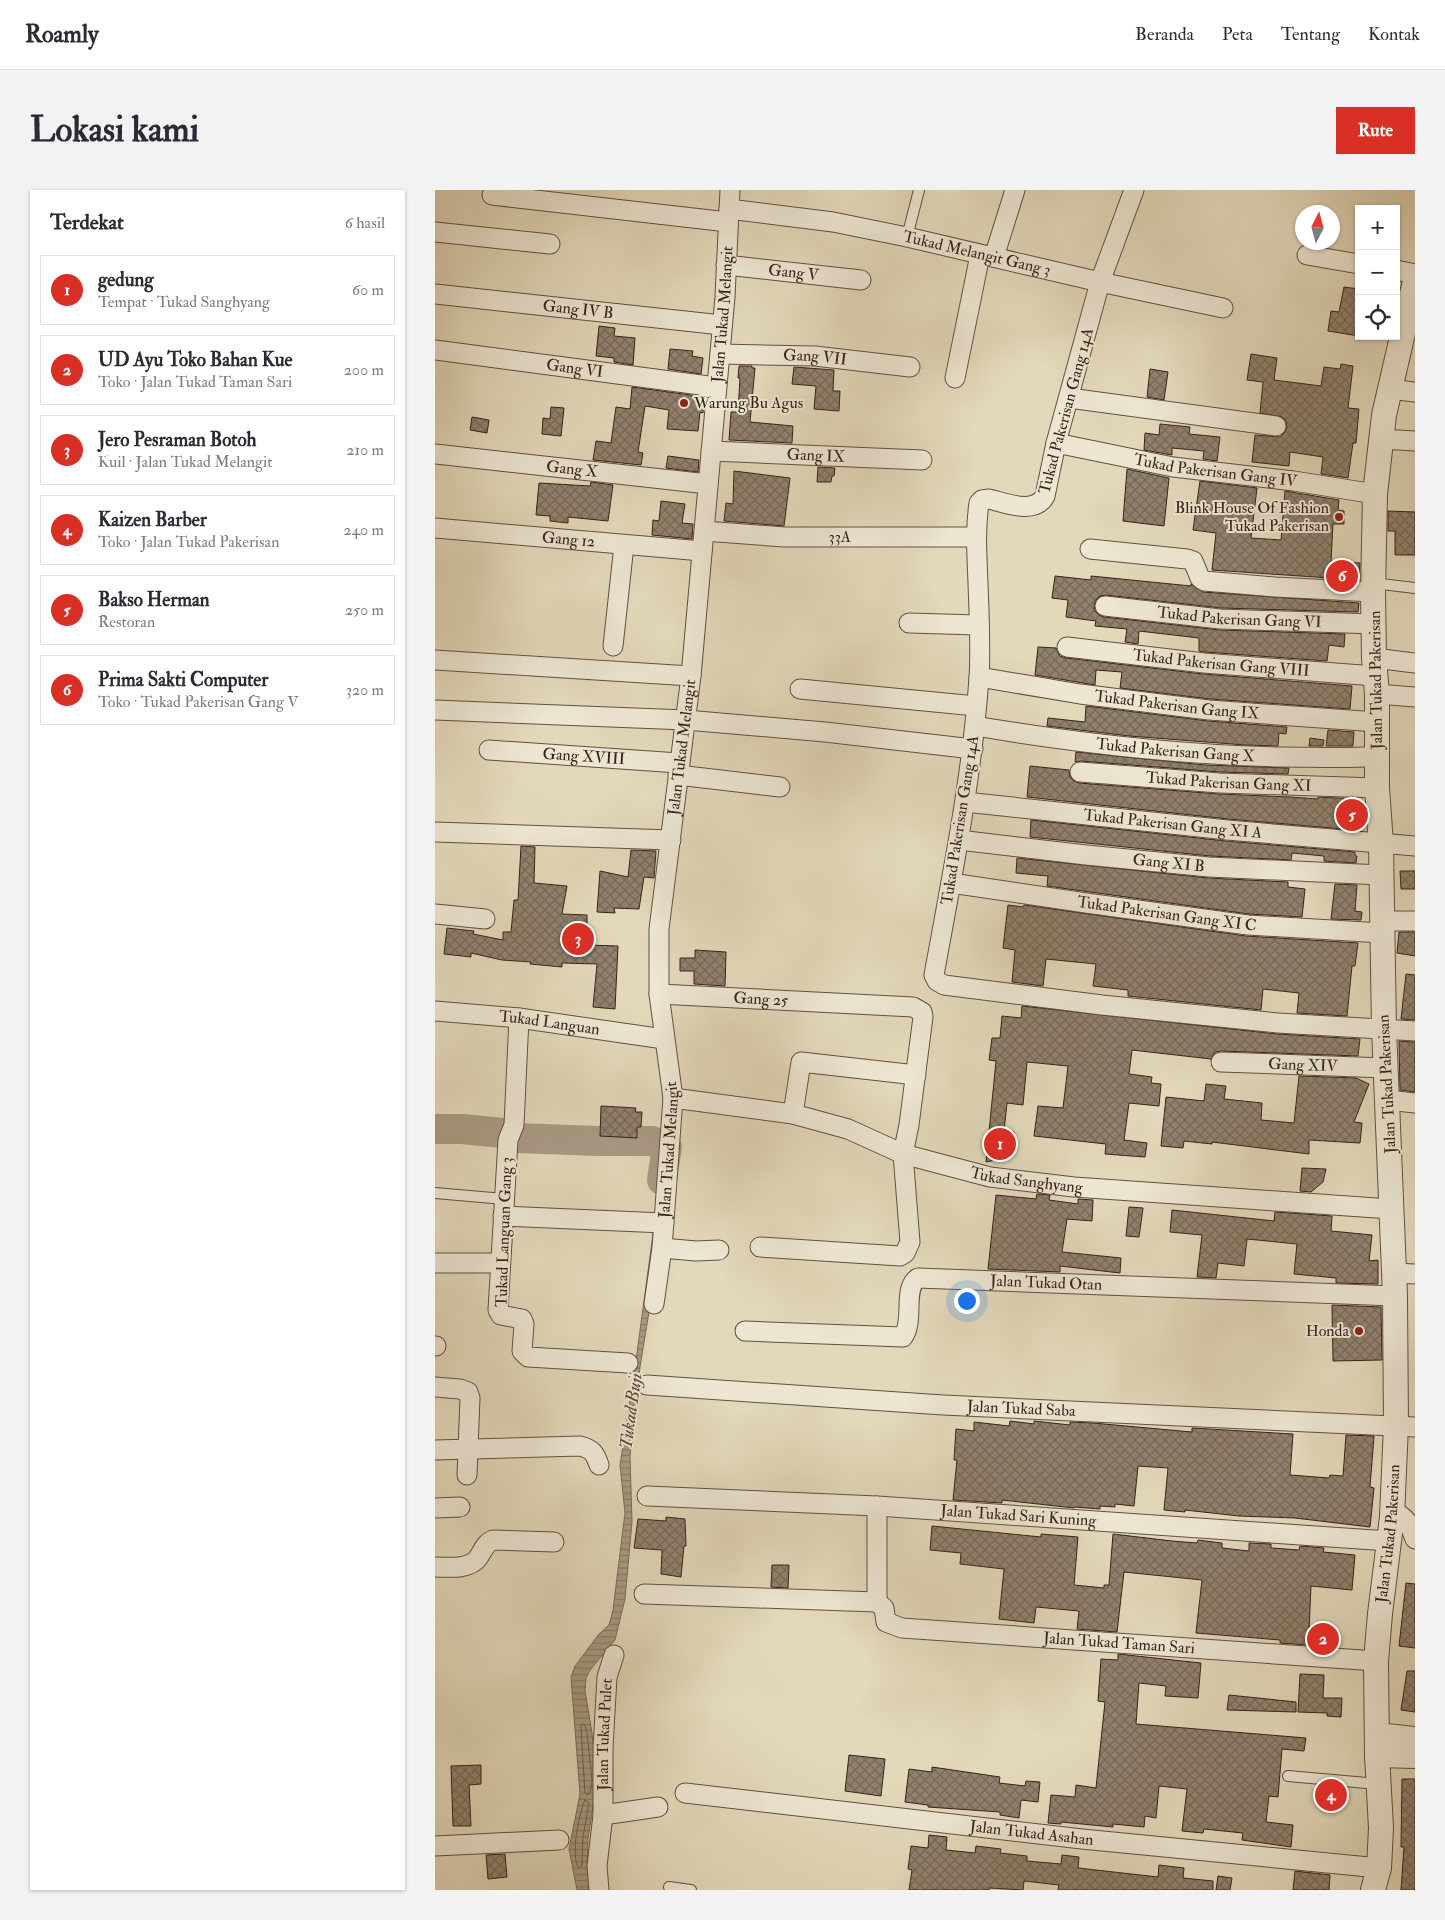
<!DOCTYPE html>
<html lang="id">
<meta charset="utf-8">
<style>
body{margin:0;font-family:"IM FELL Double Pica",serif;background:#f2f2f3;color:#2b2b33}
.controls{position:absolute;right:15px;top:15px;display:grid;overflow:hidden;border-radius:0px;box-shadow:0 1px 4px #0004}
.controls button{width:45px;height:45px;display:grid;place-items:center;padding:0;border:0;border-bottom:1px solid #e1e1e2;background:#fff;color:#2b2b33;font:25px sans-serif}
.compass{position:absolute;left:860px;top:15px;width:45px;height:45px;border-radius:50%;background:#fff;box-shadow:0 1px 4px #0004;rotate:6deg}
.you{position:absolute;left:531px;top:1110px;width:18px;height:18px;margin:-12px;border:4px solid #fff;border-radius:50%;background:#1a73e8;box-shadow:0 0 0 8px #1a73e833}
.badge{display:grid;place-items:center;width:32px;height:32px;border-radius:50%;background:#d93025;color:#fff;font-size:16px;font-weight:700}
.pin{position:absolute;translate:-50% -50%;border:2px solid #fff;box-shadow:0 1px 5px #0006}
.list{margin:0;padding:0;list-style:none}
h2{display:flex;justify-content:space-between;align-items:center;height:65px;margin:0;padding:0 20px;font-size:21px}
h2 small{font-size:16px;font-weight:400;color:#7c7c81}
.list li{display:grid;grid-template-columns:32px 1fr auto;gap:15px;align-items:center;box-sizing:border-box;height:70px;margin:0 10px 10px;padding:0 10px;border:1px solid #e1e1e2;border-radius:0px}
.list b{display:block;font-size:19px;white-space:nowrap}
.list p{margin:0;font-size:16px;white-space:nowrap;color:#7c7c81}
.list em{font-size:16px;font-style:normal;color:#7c7c81}
.icon{flex:none;width:28px;height:28px;fill:none;stroke:currentColor;stroke-width:2;stroke-linecap:round;stroke-linejoin:round}
.map{position:relative;flex:none;width:980px;height:1700px;overflow:hidden;border-radius:0px}
header{display:flex;align-items:center;gap:30px;box-sizing:border-box;height:70px;padding:0 25px;background:#fff;border-bottom:1px solid #e1e1e2}
header strong{font-size:24px}
nav{display:flex;gap:28px;margin-inline-start:auto;font-size:18px}
.intro{display:flex;align-items:center;justify-content:space-between;box-sizing:border-box;height:120px;padding:0 30px}
h1{margin:0;font-size:35px}
.button{padding:12px 22px;border-radius:0px;background:#d93025;color:#fff;font-size:18px;font-weight:700}
main{display:flex;gap:30px;padding:0 30px}
aside{flex:1;background:#fff;border-radius:0px;box-shadow:0 1px 4px #0004}
.map>svg:first-child{display:block}
.water{fill:url(#water-rules);stroke:#7b6a59}
.lines{fill:none;stroke-linecap:round;stroke-linejoin:round}
.shore{stroke:#705e4e;stroke-width:1}
.river{stroke:#a89a83;stroke-width:30}
.building{fill:url(#building-cross-hatch);stroke:#382219}
.service-casing{stroke:#625041;stroke-width:12}
.minor-casing{stroke:#625041;stroke-width:21}
.tertiary-casing{stroke:#625041;stroke-width:26}
.service{stroke:#ece6d2;stroke-width:10}
.minor{stroke:#ece6d2;stroke-width:19}
.tertiary{stroke:#ece6d2;stroke-width:24}
.poi-dot{fill:#8f2418;stroke:#ece6d2;stroke-width:2}
.labels{text-anchor:middle;dominant-baseline:central;stroke-width:4;stroke-linejoin:round;paint-order:stroke}
.street-label{font-size:16px;fill:#382219;stroke:#ece6d2}
.poi-label{font-size:16px;fill:#382219;stroke:#ece6d2;text-anchor:end}
.water-label{font-size:18px;font-style:italic;fill:#5a4639;stroke:#ece6d2}
</style>
<header>
<strong>Roamly</strong>
<nav><a>Beranda</a><a>Peta</a><a>Tentang</a><a>Kontak</a></nav>
</header>
<div class="intro"><h1>Lokasi kami</h1><a class="button">Rute</a></div>
<main>
<aside>
<h2>Terdekat<small>6 hasil</small></h2>
<ul class="list">
<li><span class="badge">1</span><div><b>gedung</b><p>Tempat · Tukad Sanghyang</p></div><em>60 m</em></li>
<li><span class="badge">2</span><div><b>UD Ayu Toko Bahan Kue</b><p>Toko · Jalan Tukad Taman Sari</p></div><em>200 m</em></li>
<li><span class="badge">3</span><div><b>Jero Pesraman Botoh</b><p>Kuil · Jalan Tukad Melangit</p></div><em>210 m</em></li>
<li><span class="badge">4</span><div><b>Kaizen Barber</b><p>Toko · Jalan Tukad Pakerisan</p></div><em>240 m</em></li>
<li><span class="badge">5</span><div><b>Bakso Herman</b><p>Restoran</p></div><em>250 m</em></li>
<li><span class="badge">6</span><div><b>Prima Sakti Computer</b><p>Toko · Tukad Pakerisan Gang V</p></div><em>320 m</em></li>
</ul>
</aside>
<div class="map">
<svg width="980" height="1700" viewBox="0 0 980 1700">
<defs>
<pattern id="water-rules" width="6" height="5" patternUnits="userSpaceOnUse" patternTransform="scale(1.25)"><rect width="6" height="5" fill="#a89a83"/><path d="M0 2.5h6" fill="none" stroke="#8a7d6a"/></pattern>
<pattern id="building-cross-hatch" width="8" height="8" patternUnits="userSpaceOnUse" patternTransform="scale(1.25)"><rect width="8" height="8" fill="#90816d"/><path d="M0 0l8 8M0 8l8-8" fill="none" stroke="#776959"/></pattern>
</defs>
<rect width="100%" height="100%" fill="#e2d8ba"/>
<filter id="stains"><feTurbulence type="fractalNoise" baseFrequency=".004" numOctaves="4"/><feColorMatrix values="0 0 0 0 .2 0 0 0 0 .09 0 0 0 0 .02 0 0 0 .5 -.17"/></filter>
<radialGradient id="worn" r=".72"><stop offset=".6" stop-color="#630" stop-opacity="0"/><stop offset="1" stop-color="#630" stop-opacity=".3"/></radialGradient>
<path class="water" d="M222 1014V1073L205 1177 195 1266 197 1332 190 1409 180 1450 155 1480 151 1488 150 1501 157 1543 162 1591 153 1648 152 1677 155 1700H142L134 1659 145 1604 136 1487 140 1476 164 1444 174 1435 178 1420 190 1323 185 1275 200 1178Z"/>
<g class="lines">
<path class="shore" d="M148 1534 150 1536 152 1543 157 1591 155 1603 153 1605 150 1603 146 1537Z
M150 1610 154 1613 148 1647 147 1676 144 1678C135 1668 144 1622 150 1610Z"/>
<path class="river" d="M0 939H27L68 943 82 948 163 951H217L232 957 227 990"/>
</g>
<path class="building" d="M909 97 924 99V146L893 141 896 121 904 122Z
M164 136 180 138 179 146 200 148 198 175 179 172V168L161 166Z
M235 159 258 161 257 166 268 168 266 184 233 179Z
M816 164 842 168 839 190 886 196 889 177 905 179 906 174 918 176 913 218 924 219 921 253H918L913 288 886 284 888 267 855 262 854 276 817 272 820 245 845 247 850 242 852 237 851 231 847 227 825 223 828 192 812 190Z
M304 176H317V178H320L315 232 358 236 357 253 294 250 296 222H303L305 188H303Z
M359 177 399 180 398 201H405L404 221 379 219 381 196 357 194Z
M715 179 733 182 729 210 712 207Z
M197 197 270 207 268 223 265 222 263 241 232 239 234 220 210 216 203 262 208 263 206 275 158 270 161 251 176 253 181 217 195 219Z
M116 217 129 218 126 246 107 244 108 228 115 229Z
M37 227 54 230 52 243 35 240Z
M725 234 755 237 754 244 785 247 782 271 768 269 769 261 737 258V265L709 260 710 243 724 245Z
M233 266 264 270 263 282 231 278Z
M383 277 400 278 399 286H397L396 292H382Z
M692 279 734 288 729 336 688 331Z
M299 281 355 288 349 336 289 331 291 313 298 314Z
M765 291 822 298 816 348 846 350 850 301 904 310 903 320 909 321V334H898L896 372 925 373 924 390 777 380 781 343 758 340Z
M156 292 178 295 173 331 133 327V333L115 331V326L101 325 104 293 155 296Z
M226 311 250 314 247 333 258 334 257 349 217 345 218 330 224 331Z
M953 321 980 322V365H960V341H953Z
M620 386 656 390V386L756 396V394L768 402 924 413 923 422 786 418 671 405 665 406 661 410 659 415 660 421 664 425 669 427 785 440 910 444 909 457 894 455 892 471 770 462 764 461V448L704 441 703 454 690 452 692 439 660 436 661 431 631 427 633 410 617 408Z
M603 457 621 458 625 466 631 468 768 484 917 496 915 519 775 509 685 498 687 482 661 480 660 495 600 485Z
M651 516 773 531 852 537 851 544 844 543 843 556 810 555 694 546 612 536 613 528 650 532Z
M893 540 919 542 918 556H891Z
M875 548 889 550 888 556H874Z
M641 562 770 575 854 578 853 584 785 582 646 571 640 572Z
M595 576 634 580 635 587 639 591 644 593 784 604 855 607 883 609V607L920 609V640L793 629 592 607Z
M596 630 791 651 920 662V666H922L921 673 889 671V666L857 663 856 670 775 666 595 647Z
M86 656 100 657 99 693 132 696 127 724 152 725V755L183 756 180 819 158 817 162 774 127 773V777L95 774 96 772 67 770 36 763V767L9 764 12 738 39 741 38 744 68 750V742H76L79 710H83Z
M196 660 221 661 219 688 209 687 204 719 179 718 180 723 162 722 165 681 193 687Z
M582 668 773 688 853 692V697L870 699 867 727 814 724 612 696 613 686 581 683Z
M965 681H980V699H966Z
M900 694 922 695 920 721 927 722 926 730 896 729Z
M573 715 588 717 589 715 811 746 923 753 920 776H917L912 826 862 823 864 803 828 799 826 820 693 806V800L658 796 661 774 611 769 608 796 577 792 580 760 568 758Z
M964 742H980V766L962 763Z
M260 760 291 762 290 796 259 794V781H245V768H260Z
M971 784 980 785V830L966 829Z
M587 816 842 844 925 849 923 866 786 861 780 862 776 869 697 860 694 884 717 887 716 893 726 894 724 916 694 913 689 950 712 953 710 967 670 964 671 954 599 946 603 916 628 918 633 876 592 872 588 915 572 913 569 941 579 942 576 967 551 972 561 871 554 870 557 848H565L567 826 586 828Z
M964 851 980 852V902L965 900Z
M864 886 921 888 934 894 919 932 927 933 925 953 874 950V964L777 952V954L749 951 748 958 726 956 731 907 769 911 771 894 791 896 789 909 827 913 826 930 859 933Z
M166 916 201 918 200 922H207L206 937H202V948L165 946Z
M867 978 891 979 888 992 876 1002 865 1001Z
M602 1004 615 1005 614 1010 643 1014V1009L658 1010 657 1031 632 1029 627 1062 686 1068 685 1083 625 1076V1082L553 1079 561 1005 601 1009Z
M694 1017 708 1018 704 1047 691 1046Z
M737 1020 839 1031 840 1022 897 1026 896 1041 937 1045 934 1071 943 1070V1094L901 1093V1088L859 1084 862 1054 812 1049 809 1076 783 1073 781 1088 762 1087 767 1045 735 1042Z
M897 1115 946 1117 947 1170 898 1171Z
M575 1231 599 1234V1231L635 1235V1232L658 1233 757 1242V1238L858 1244 855 1285 894 1288 895 1285 908 1286 911 1245 939 1246 935 1297 939 1298 935 1337 860 1328 804 1326 750 1320V1322L729 1320 733 1278 703 1276 699 1316 680 1314V1317L665 1316V1319L639 1317V1318L567 1310V1313L518 1310 522 1270H519L521 1239 539 1241V1232L574 1236Z
M231 1327 250 1329 251 1356H249L246 1387 226 1384 227 1360 199 1358 203 1329 231 1331Z
M497 1336 606 1347V1344L643 1347 639 1395 669 1398V1395H674L678 1344 737 1351 762 1353 763 1350 787 1353V1358L814 1361V1353L836 1354V1358L864 1360 865 1356 889 1358 888 1362 920 1365 917 1400 876 1396 874 1441 902 1442 901 1457 845 1453V1450L761 1443 767 1390 689 1382 682 1442 642 1439 644 1421 601 1417 599 1433 564 1429 569 1379 525 1374 526 1363 495 1360Z
M337 1375H354L353 1398 336 1397Z
M971 1393 980 1394V1458L964 1456Z
M683 1464 766 1473 763 1508 730 1506 731 1496 704 1493 701 1534 871 1548 869 1561 847 1559 843 1607 834 1606 831 1632 858 1635 856 1657 807 1650 808 1643 769 1639 768 1643 747 1641 752 1599 724 1596 721 1628 710 1626 709 1637 678 1634V1637L626 1632V1634L613 1633 616 1605 640 1607 641 1595 661 1598 670 1512 663 1511 666 1469 683 1470Z
M972 1481H980V1522L966 1520Z
M865 1484 889 1485 888 1508H907L906 1527 892 1526V1523L863 1522Z
M794 1505 861 1512V1522L792 1520Z
M414 1565 450 1569 446 1606 410 1601Z
M46 1575V1594L34 1595 36 1636H18L16 1576Z
M497 1577 565 1587 564 1593 590 1596 591 1591 605 1592 603 1612 586 1610 584 1628 565 1625V1622L493 1617V1615L470 1612 474 1579 497 1582Z
M967 1589H980V1700H966L969 1657H966Z
M494 1645 512 1647 511 1660 540 1663 541 1656 566 1659 565 1663 592 1666V1671L626 1674 627 1665 644 1667 643 1678 723 1687 724 1675 749 1678 748 1688 778 1691V1700H623L624 1695 589 1691 588 1700 554 1698V1700H474L477 1680 473 1679 476 1656 493 1658Z
M70 1664 72 1687 53 1689 51 1665Z
M860 1681 895 1685 894 1700H858Z
M783 1686 797 1688 795 1700H781Z"/>
<g class="lines">
<defs>
<path id="service" d="M472 47 484 0
M938 393 980 398
M0 1003 69 1009
M853 1586 943 1594
M234 1697 256 1700"/>
<g id="minor">
<path d="M699 0 665 92 621 253 610 306C600 325 571 313 554 309L547 310 544 313C540 340 542 366 543 393 544 424 546 457 544 488 537 588 517 686 499 785L502 791 509 795 667 815 843 833 980 841"/>
<path d="M57 5 293 32"/>
<path id="s1" d="M294 19 398 32 472 47 665 92 788 118"/>
<path d="M0 42 115 54"/>
<path d="M872 65 924 74"/>
<path d="M559 67 580 0"/>
<path id="s2" d="M291 75 426 90"/>
<path d="M961 80 980 84"/>
<path id="s3" d="M0 104 287 135"/>
<path id="s4" d="M0 160 281 197"/>
<path id="s5" d="M285 164 380 166 475 177"/>
<path d="M520 188 545 65"/>
<path d="M954 199 980 202"/>
<path d="M634 208 841 236"/>
<path d="M946 249 980 251"/>
<path id="s6" d="M621 253 738 277 859 291 940 304"/>
<path id="s7" d="M276 261 487 270"/>
<path id="s8" d="M0 264 273 294"/>
<path id="s9" d="M0 338 267 361"/>
<path id="s10" d="M269 341 349 347H540"/>
<path d="M655 359 752 369 758 371 765 388 769 391 840 397 938 402"/>
<path id="s11" d="M670 416 785 429 940 434"/>
<path d="M474 433 543 435"/>
<path d="M178 456 189 355"/>
<path id="s12" d="M632 457 769 473 940 486"/>
<path d="M939 468 980 473"/>
<path d="M0 470 256 486"/>
<path id="s13" d="M544 487 645 504 774 520 942 532"/>
<path d="M365 499 541 516"/>
<path d="M942 504 980 507"/>
<path d="M0 520 251 530 390 542 538 559"/>
<path id="s14" d="M540 536C642 553 744 565 848 567 880 567 911 569 943 566"/>
<path id="s15" d="M54 560 244 573"/>
<path id="s16" d="M645 582 784 593 942 598"/>
<path d="M243 585 345 597"/>
<path id="s17" d="M530 612 792 640 980 656"/>
<path d="M0 642 236 650"/>
<path id="s18" d="M524 650 651 665 774 677 946 685"/>
<path id="s19" d="M516 693 651 713 813 735 947 743"/>
<path d="M0 724 50 729"/>
<path d="M946 731H980"/>
<path id="s20" d="M224 804 478 817 487 822 488 827 474 935 468 964 475 1052 470 1063 465 1066 325 1057"/>
<path id="s21" d="M0 821 84 828 229 849"/>
<path d="M84 828 79 935 73 950 63 1120 66 1125 87 1129 89 1134 87 1161 93 1167 193 1173"/>
<path id="s22" d="M786 872 950 878"/>
<path id="s23" d="M238 908 358 924 413 939 468 964 555 987 639 997 956 1019"/>
<path d="M952 910 980 913"/>
<path d="M358 924 366 872 481 885"/>
<path d="M68 1026 229 1033"/>
<path d="M227 1058 261 1061 284 1060"/>
<path d="M0 1073H65"/>
<path d="M959 1083 980 1084"/>
<path id="s24" d="M219 1114 227 1058 238 908 224 804V739L256 486 290 107 295 0"/>
<path id="s25" d="M310 1141 468 1147C480 1131 467 1098 483 1088L960 1106"/>
<path d="M0 1156H1"/>
<path id="s26" d="M212 1195 508 1215 980 1237"/>
<path d="M0 1197 25 1199 33 1202 35 1208 32 1285"/>
<path d="M0 1260 145 1256C157 1259 160 1263 164 1275"/>
<path id="s27" d="M212 1306 442 1316 954 1351"/>
<path d="M0 1318 25 1317"/>
<path d="M957 1321C972 1327 975 1335 980 1349"/>
<path d="M0 1377C13 1377 34 1380 43 1368 48 1361 50 1353 58 1350L119 1352"/>
<path d="M209 1404 442 1412"/>
<path id="s28" d="M442 1412 449 1418 451 1432 467 1438 941 1471"/>
<path d="M442 1412V1316"/>
<path id="s29" d="M250 1603 647 1649 944 1678"/>
<path d="M168 1625 223 1617"/>
<path d="M0 1656 124 1650"/>
<path id="s30" d="M164 1700 162 1676 168 1625V1558L172 1487 179 1465"/>
</g>
<g id="tertiary">
<path d="M942 1545 980 1549"/>
<path d="M942 1565 980 1566"/>
<path id="s31" d="M938 1700 944 1678 946 1638 942 1565 941 1471 945 1424 957 1327 961 1236 960 1106 949 839 946 654 942 598V504L939 468 938 402 940 304 949 225 980 91"/>
</g>
</defs>
<use href="#service" class="service-casing"/>
<use href="#minor" class="minor-casing"/>
<use href="#tertiary" class="tertiary-casing"/>
<use href="#service" class="service"/>
<use href="#minor" class="minor"/>
<use href="#tertiary" class="tertiary"/>
</g>
<g class="poi-dot">
<circle cx="249" cy="213" r="5"/>
<circle cx="904" cy="327" r="5"/>
<circle cx="924" cy="1141" r="5"/>
</g>
<g class="labels">
<g class="street-label">
<text stroke="none"><textPath href="#s1" startOffset="252">Tukad Melangit Gang 3</textPath></text>
<text stroke="none"><textPath href="#s2" startOffset="68">Gang V</textPath></text>
<text stroke="none"><textPath href="#s3" startOffset="144">Gang IV B</textPath></text>
<text stroke="none"><textPath href="#s24" startOffset="995">Jalan Tukad Melangit</textPath></text>
<text stroke="none"><textPath href="#s5" startOffset="95">Gang VII</textPath></text>
<text stroke="none"><textPath href="#s4" startOffset="141">Gang VI</textPath></text>
<text transform="translate(631 221) rotate(-75)">Tukad Pakerisan Gang 14A</text>
<text stroke="none"><textPath href="#s7" startOffset="105">Gang IX</textPath></text>
<text stroke="none"><textPath href="#s8" startOffset="138">Gang X</textPath></text>
<text stroke="none"><textPath href="#s6" startOffset="162">Tukad Pakerisan Gang IV</textPath></text>
<text stroke="none"><textPath href="#s10" startOffset="136">33A</textPath></text>
<text stroke="none"><textPath href="#s9" startOffset="134">Gang 12</textPath></text>
<text stroke="none"><textPath href="#s11" startOffset="135">Tukad Pakerisan Gang VI</textPath></text>
<text stroke="none"><textPath href="#s12" startOffset="155">Tukad Pakerisan Gang VIII</textPath></text>
<text transform="translate(941 490) rotate(-91)">Jalan Tukad Pakerisan</text>
<text stroke="none"><textPath href="#s13" startOffset="200">Tukad Pakerisan Gang IX</textPath></text>
<text stroke="none"><textPath href="#s24" startOffset="560">Jalan Tukad Melangit</textPath></text>
<text stroke="none"><textPath href="#s14" startOffset="202">Tukad Pakerisan Gang X</textPath></text>
<text stroke="none"><textPath href="#s15" startOffset="95">Gang XVIII</textPath></text>
<text stroke="none"><textPath href="#s16" startOffset="149">Tukad Pakerisan Gang XI</textPath></text>
<text transform="translate(525 630) rotate(-81)">Tukad Pakerisan Gang 14A</text>
<text stroke="none"><textPath href="#s17" startOffset="209">Tukad Pakerisan Gang XI A</textPath></text>
<text stroke="none"><textPath href="#s18" startOffset="211">Gang XI B</textPath></text>
<text stroke="none"><textPath href="#s19" startOffset="218">Tukad Pakerisan Gang XI C</textPath></text>
<text stroke="none"><textPath href="#s20" startOffset="102">Gang 25</textPath></text>
<text stroke="none"><textPath href="#s21" startOffset="115">Tukad Languan</textPath></text>
<text stroke="none"><textPath href="#s22" startOffset="82">Gang XIV</textPath></text>
<text transform="translate(952 894) rotate(-93)">Jalan Tukad Pakerisan</text>
<text stroke="none"><textPath href="#s24" startOffset="155">Jalan Tukad Melangit</textPath></text>
<text stroke="none"><textPath href="#s23" startOffset="365">Tukad Sanghyang</textPath></text>
<text transform="translate(69 1042) rotate(-88)">Tukad Languan Gang 3</text>
<text stroke="none"><textPath href="#s25" startOffset="349">Jalan Tukad Otan</textPath></text>
<text stroke="none"><textPath href="#s26" startOffset="375">Jalan Tukad Saba</textPath></text>
<text stroke="none"><textPath href="#s27" startOffset="372">Jalan Tukad Sari Kuning</textPath></text>
<text stroke="none"><textPath href="#s31" startOffset="358">Jalan Tukad Pakerisan</textPath></text>
<text stroke="none"><textPath href="#s28" startOffset="258">Jalan Tukad Taman Sari</textPath></text>
<text stroke="none"><textPath href="#s30" startOffset="156">Jalan Tukad Pulet</textPath></text>
<text stroke="none"><textPath href="#s29" startOffset="349">Jalan Tukad Asahan</textPath></text>
</g>
<g class="poi-label">
<text x="259" y="213" text-anchor="start">Warung Bu Agus</text>
<text x="894" y="318">Blink House Of Fashion<tspan x="894" dy="18">Tukad Pakerisan</tspan></text>
<text x="914" y="1141">Honda</text>
</g>
<g class="water-label">
<text transform="translate(196 1221) rotate(-82)">Tukad Buji</text>
</g>
</g>
<rect width="100%" height="100%" filter="url(#stains)"/>
<rect width="100%" height="100%" fill="url(#worn)"/>
</svg>
<div class="controls">
<button>+</button>
<button>−</button>
<button><svg class="icon" aria-label="locate" viewBox="0 0 24 24"><circle cx="12" cy="12" r="6"/><path d="M12 2v4M12 18v4M2 12h4M18 12h4"/></svg></button>
</div>
<svg class="compass" viewBox="-18 -18 36 36"><path d="M0-13l5 13h-10z" fill="#e53935"/><path d="M0 13l5-13h-10z" fill="#7c7c81"/></svg>
<div class="you"></div>
<div class="pin badge" style="left:565px;top:954px">1</div>
<div class="pin badge" style="left:888px;top:1449px">2</div>
<div class="pin badge" style="left:143px;top:749px">3</div>
<div class="pin badge" style="left:896px;top:1605px">4</div>
<div class="pin badge" style="left:917px;top:625px">5</div>
<div class="pin badge" style="left:907px;top:386px">6</div>
</div>
</main>
